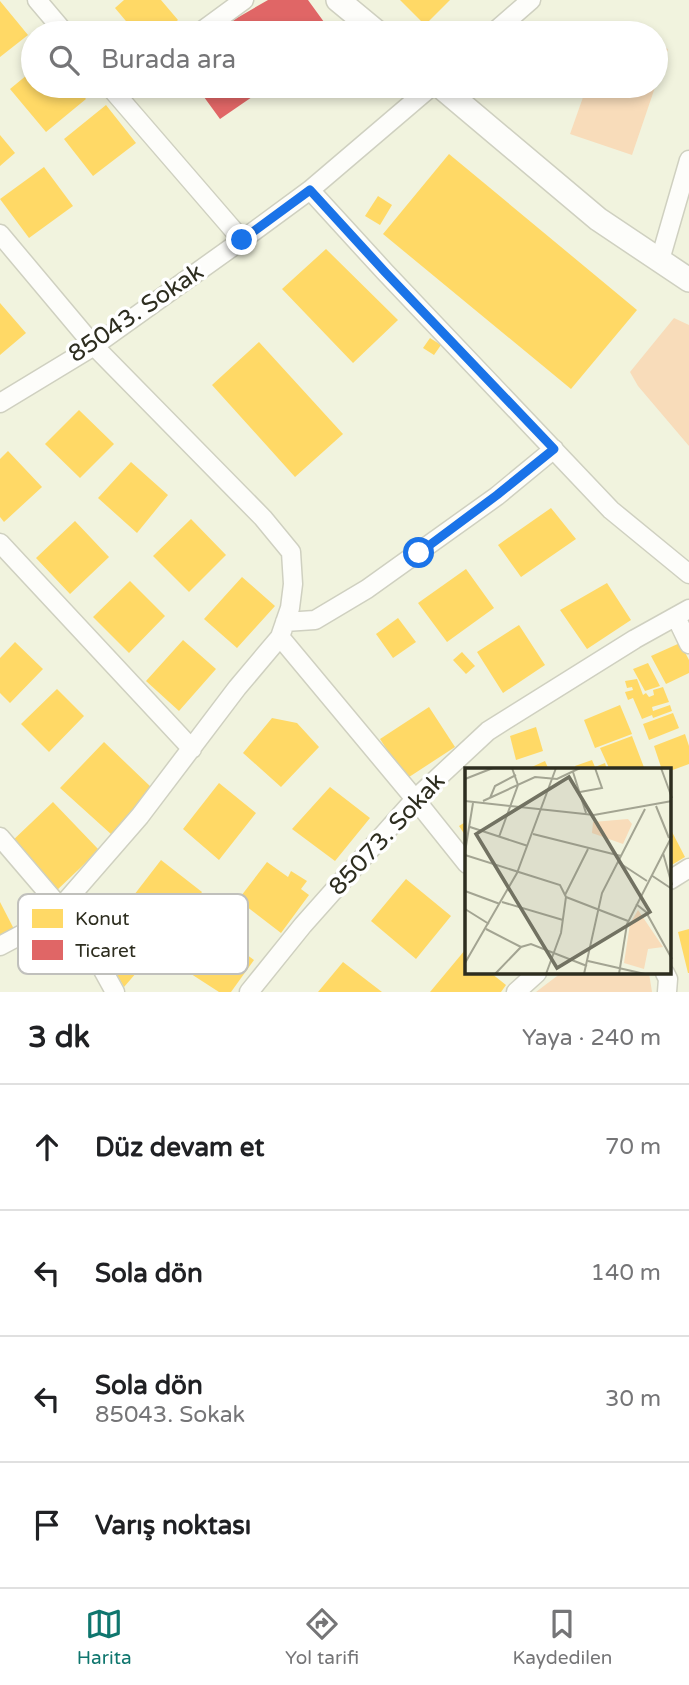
<!DOCTYPE html>
<html lang="tr">
<meta charset="utf-8">
<style>
body{margin:0;font-family:"Varela Round",sans-serif;background:#f6f6f6;color:#202124}
.stop{position:absolute;width:21px;height:21px;margin:-16px;border:5px solid #1a73e8;border-radius:50%;background:#fff}
.stop.end{background:#1a73e8;border-color:#fff;box-shadow:0 2px 7px #0008}
.list{margin:0;padding:0;list-style:none}
h2{display:flex;justify-content:space-between;align-items:center;height:91px;margin:0;padding:0 28px;font-size:30px}
h2 small{font-size:23px;font-weight:400;color:#757577}
.list li{display:grid;grid-template-columns:46px 1fr auto;gap:21px;align-items:center;box-sizing:border-box;height:126px;padding:0 28px;border-top:2px solid #e0e0e0}
.list b{display:block;font-size:26px;white-space:nowrap}
.list p{margin:0;font-size:23px;white-space:nowrap;color:#757577}
.list em{font-size:23px;font-style:normal;color:#757577}
.icon{flex:none;width:38px;height:38px;fill:none;stroke:currentColor;stroke-width:2;stroke-linecap:round;stroke-linejoin:round}
.map{position:relative;flex:none;width:689px;height:992px;overflow:hidden}
.search{position:absolute;background:#fff;box-shadow:0 4px 10px #0003;left:21px;right:21px;top:21px;height:77px;display:flex;align-items:center;gap:18px;box-sizing:border-box;padding:0 24px;border-radius:38px;color:#757577;font-size:26px}
.sheet{height:595px;background:#fff}
nav{display:flex;justify-content:space-around;align-items:center;box-sizing:border-box;height:98px;border-top:2px solid #e0e0e0;background:#fff;font-size:19px;color:#757577}
nav a{display:grid;justify-items:center;gap:4px}
nav .on{color:#0f766e}
.map>svg:first-child{display:block}
.green{fill:#f8dcba}
.homes{fill:#ffd966}
.shops{fill:#e06666}
.lines{fill:none;stroke-linecap:round;stroke-linejoin:round}
.minor-casing{stroke:#cfd0c0;stroke-width:21}
.major-casing{stroke:#cfd0c0;stroke-width:26}
.minor{stroke:#fdfdfa;stroke-width:18}
.major{stroke:#fdfdfa;stroke-width:23}
.route{stroke:#1a73e8;stroke-width:9}
.labels{text-anchor:middle;dominant-baseline:central;stroke-width:7;stroke-linejoin:round;paint-order:stroke}
.street-label{font-size:24px;fill:#2d2d1f;stroke:#fff}
.inset-road{fill:none;stroke:#a3a492;stroke-width:2}
.view{fill:#727262;fill-opacity:0.15;stroke:#727262;stroke-width:3.5}
.inset-edge{fill:none;stroke:#2d2d1f;stroke-width:3.5}
.key{fill:#fff;stroke:#c0c0bc;stroke-width:2}
.key-label{font-size:19px;fill:#2d2d1f}
</style>
<div class="map">
<svg width="689" height="992" viewBox="0 0 689 992">
<rect width="100%" height="100%" fill="#f1f3de"/>
<path class="green" d="M656 44 668 49 632 155 570 134 587 86H656Z
M674 318 689 325V446L638 386 630 372Z
M561 973H649L652 992H536Z"/>
<path class="homes" d="M124 0H161L178 20 162 33H136L115 8Z
M400 0H450L425 25Z
M0 1 28 35 0 57Z
M33 70V86H75L86 99 46 132 10 89Z
M106 105 136 143 93 176 64 139Z
M0 135 15 153 0 166Z
M449 154 637 310 571 389 383 234Z
M44 167 73 206 29 238 0 199Z
M378 196 392 205 380 225 365 216Z
M326 249 398 320 353 363 282 289Z
M0 303 26 333 0 355Z
M430 338 441 345 434 355 423 348Z
M259 342 343 434 295 477 212 385Z
M79 410 114 444 80 478 45 444Z
M8 451 42 487 4 522 0 517V459Z
M131 462 168 495 137 533 98 498Z
M551 508 576 539 521 577 498 545Z
M191 519 226 555 189 592 153 556Z
M75 521 109 557 70 594 36 558Z
M466 569 494 608 447 642 418 603Z
M242 577 275 606 237 648 204 619Z
M130 581 165 616 129 653 93 617Z
M607 583 631 620 587 649 560 610Z
M398 618 416 642 393 658 376 634Z
M519 625 545 665 503 693 477 652Z
M183 640 216 669 179 711 146 681Z
M15 642 43 669 10 703 0 693V658Z
M680 643 689 660V673L666 684 651 656Z
M462 652 475 666 466 674 453 660Z
M648 663 660 686 645 691 633 669Z
M637 679 643 695 646 693 649 697 654 695 653 690 663 687 669 702 652 707 653 711 670 705 672 711 653 718 652 715 642 719 633 698 628 700 625 692 633 690 632 687 627 688 625 681Z
M57 689 84 716 49 752 21 724Z
M620 705 632 734 595 748 584 720Z
M429 707 455 747 406 779 380 739Z
M673 713 679 728 649 740 643 724Z
M272 718 297 723 319 747 281 787 243 753Z
M536 727 543 751 516 760 510 736Z
M685 734 689 746V764L670 771 662 770 654 746Z
M632 736 645 770H610L600 748Z
M104 742 152 788 112 835 60 788Z
M592 760 595 767 605 763 607 770H576L575 766Z
M545 761 549 770H525Z
M219 783 256 813 219 860 183 829Z
M330 787 370 818 335 861 292 829Z
M53 802 99 850 55 892 9 844Z
M467 821V838L459 826Z
M670 828 685 857 670 866Z
M161 860 202 892 175 927 134 895Z
M267 862 288 877 291 871 307 881 301 889 309 895 281 933 238 900Z
M406 879 451 916 416 959 371 921Z
M0 902 16 933 0 941Z
M114 916 156 950 124 987 96 938Z
M689 929V973H688L678 932Z
M216 932 254 960 231 992H219L188 972Z
M465 950 467 973H491L506 985 501 992H430Z
M343 962 382 992H318Z"/>
<path class="shops" d="M268 0H308L332 33H211Z
M196 86H268L220 119Z"/>
<g class="lines">
<defs>
<path id="minor" d="M37 0 65 33
M199 33 244 0
M493 33 531 0
M109 86 242 240
M310 190 385 272 611 510 689 574
M0 234 94 346 263 518 291 552 293 584 290 608 280 637 237 688 140 816 60 908 32 929 0 946
M660 260 689 160
M0 403 94 346 242 240 310 190 432 86
M0 543 192 749
M676 617 689 644
M285 622 315 620 367 589 497 496 554 449
M280 637 415 799 467 864
M0 837 83 934 115 992
M670 880 689 868
M665 973 668 979 667 992
M249 992 303 925 415 799 488 731 635 639 689 609
M516 992 537 973"/>
<path id="major" d="M338 0 378 33
M440 86 598 219 689 280"/>
</defs>
<use href="#minor" class="minor-casing"/>
<use href="#major" class="major-casing"/>
<use href="#minor" class="minor"/>
<use href="#major" class="major"/>
</g>
<g class="lines">
<path class="route" d="M242 240 310 190 385 272 554 449 497 495 419 553"/>
</g>
<g class="labels">
<g class="street-label">
<text transform="translate(136 313) rotate(-34)">85043. Sokak</text>
<text transform="translate(387 834) rotate(-47)">85073. Sokak</text>
</g>
</g>
<g transform="translate(465 768)">
<rect width="206" height="206" fill="#f1f3de"/>
<path d="M163 51 167 56 158 76 127 65 128 54ZM173 142 198 179 183 181 179 201 159 195 165 156Z" fill="#f8dcba"/>
<path class="inset-road" d="M196 0 207 30M108 4 121 45M0 11 28 0M115 24 137 20 130 0M25 30 30 18 51 7M0 33 129 47 207 33M18 33 70 9 92 11 115 0M191 38 204 70M5 59 63 78M68 66 156 88M34 69 53 17 47 0M0 84 8 35M198 85 207 117M0 87 95 117 101 129 96 165 81 206M153 94 182 113M186 107 207 121M0 123 35 136M100 127 123 81M101 129 163 153M37 134 98 152M171 136 181 144 207 191M0 141 24 156M21 161 56 179M123 193 180 206M0 195 52 105 91 0M30 206 56 179 66 176 122 198M119 206 137 125 180 41M154 206 162 156 207 68"/>
<path class="view" d="M104 9 185 144 92 200 11 66Z"/>
<rect width="206" height="206" class="inset-edge"/>
</g>
<rect x="18" y="894" width="230" height="80" rx="10" class="key"/>
<rect x="32" y="909" width="31" height="19" fill="#ffd966"/>
<rect x="32" y="940" width="31" height="20" fill="#e06666"/>
<g class="key-label">
<text x="75" y="925">Konut</text>
<text x="75" y="957">Ticaret</text>
</g>
</svg>
<div class="stop" style="left:419px;top:553px"></div>
<div class="stop end" style="left:242px;top:240px"></div>
<div class="search"><svg class="icon" aria-label="search" viewBox="0 0 24 24"><circle cx="10" cy="10" r="6"/><path d="M15 15l6 6"/></svg>Burada ara</div>
</div>
<section class="sheet">
<h2>3 dk<small>Yaya · 240 m</small></h2>
<ul class="list">
<li><svg class="icon" aria-label="ahead" viewBox="0 0 24 24"><path d="M12 20V5M6 11l6-6 6 6"/></svg><div><b>Düz devam et</b></div><em>70 m</em></li>
<li><svg class="icon" aria-label="left" viewBox="0 0 24 24"><path d="M17 20v-9H6M10 6l-5 5 5 5"/></svg><div><b>Sola dön</b></div><em>140 m</em></li>
<li><svg class="icon" aria-label="left" viewBox="0 0 24 24"><path d="M17 20v-9H6M10 6l-5 5 5 5"/></svg><div><b>Sola dön</b><p>85043. Sokak</p></div><em>30 m</em></li>
<li><svg class="icon" aria-label="arrive" viewBox="0 0 24 24"><path d="M6 21V4h12l-3 4 3 4H6"/></svg><div><b>Varış noktası</b></div></li>
</ul>
</section>
<nav>
<a class="on"><svg class="icon" aria-label="map" viewBox="0 0 24 24"><path d="M3 6l6-2 6 2 6-2v14l-6 2-6-2-6 2zM9 4v14M15 6v14"/></svg>Harita</a>
<a><svg class="icon" aria-label="directions" viewBox="0 0 24 24"><path d="M12 3l9 9-9 9-9-9zM9 14v-3h6M13 9l2 2-2 2"/></svg>Yol tarifi</a>
<a><svg class="icon" aria-label="saved" viewBox="0 0 24 24"><path d="M7 4h10v16l-5-4-5 4z"/></svg>Kaydedilen</a>
</nav>
